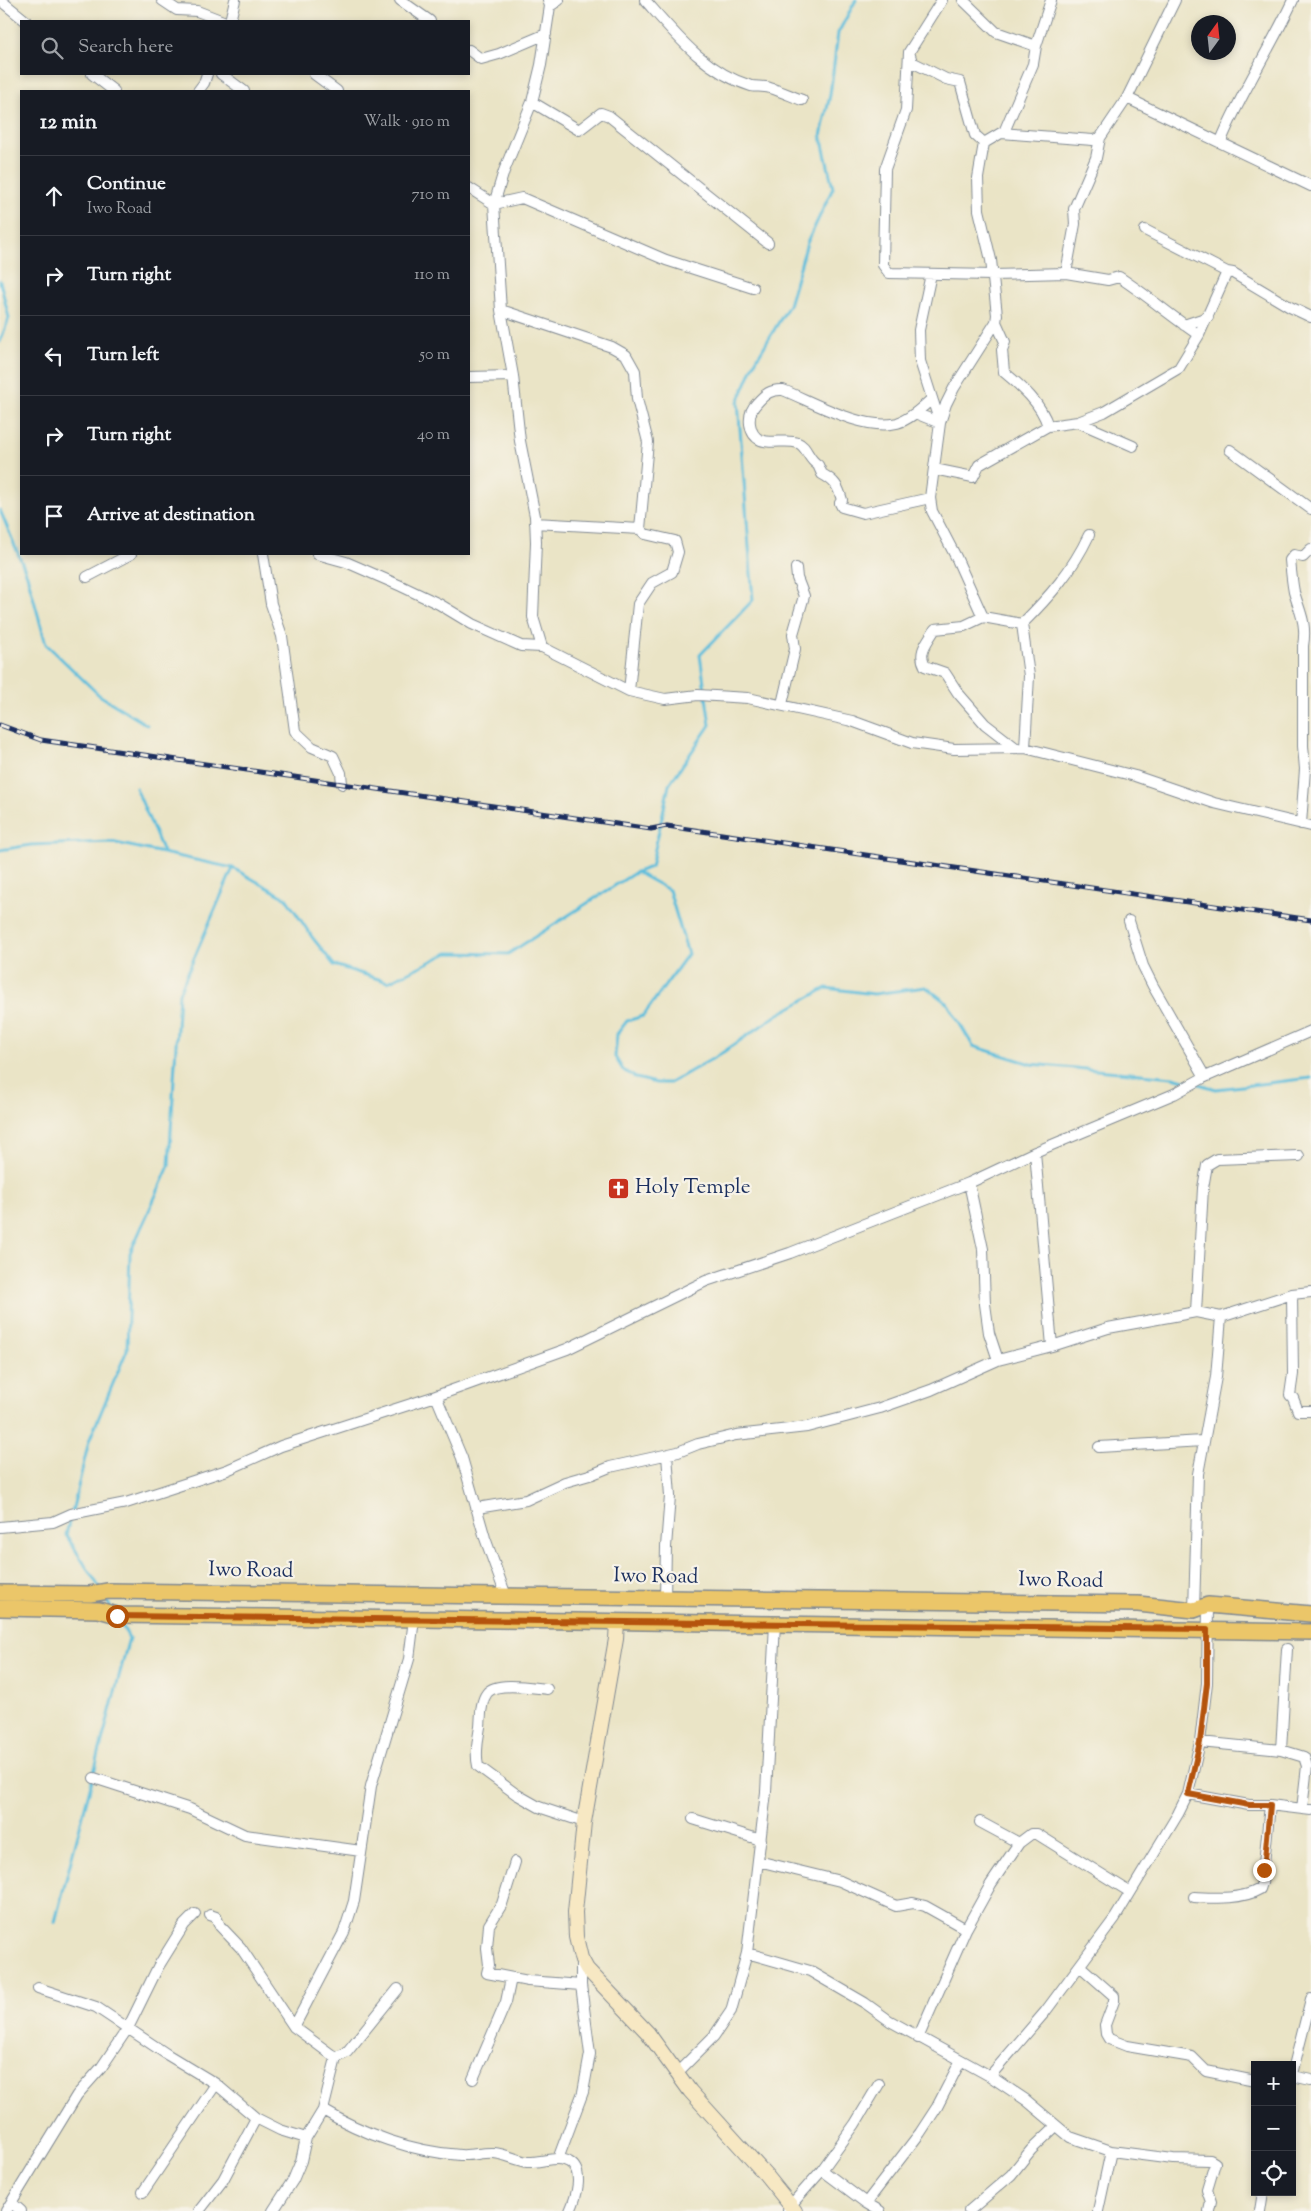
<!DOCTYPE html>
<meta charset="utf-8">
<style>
body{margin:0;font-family:"Sorts Mill Goudy",serif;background:#242831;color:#f1f3f6}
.controls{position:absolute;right:15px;bottom:15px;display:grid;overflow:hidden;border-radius:0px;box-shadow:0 2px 8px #0003}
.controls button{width:45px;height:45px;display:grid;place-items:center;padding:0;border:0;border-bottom:1px solid #363941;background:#171b24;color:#f1f3f6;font:25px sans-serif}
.compass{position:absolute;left:1191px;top:15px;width:45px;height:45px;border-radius:50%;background:#171b24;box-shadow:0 2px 8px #0003;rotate:15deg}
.stop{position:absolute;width:15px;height:15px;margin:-11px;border:4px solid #b45309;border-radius:50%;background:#fff}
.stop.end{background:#b45309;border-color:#fff;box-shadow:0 1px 5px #0008}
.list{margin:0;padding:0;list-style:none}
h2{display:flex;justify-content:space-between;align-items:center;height:65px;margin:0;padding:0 20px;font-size:21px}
h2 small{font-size:16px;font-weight:400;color:#9ea1a6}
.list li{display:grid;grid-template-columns:32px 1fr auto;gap:15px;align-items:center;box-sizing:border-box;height:80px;padding:0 20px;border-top:1px solid #363941}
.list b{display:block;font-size:19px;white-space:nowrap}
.list p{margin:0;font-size:16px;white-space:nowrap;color:#9ea1a6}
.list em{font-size:16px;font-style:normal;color:#9ea1a6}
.icon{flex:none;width:28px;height:28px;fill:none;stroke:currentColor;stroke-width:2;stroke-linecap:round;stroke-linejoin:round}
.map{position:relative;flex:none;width:1311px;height:2211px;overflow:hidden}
.search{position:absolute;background:#171b24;box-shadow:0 2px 8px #0003;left:20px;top:20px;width:450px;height:55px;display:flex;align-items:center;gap:12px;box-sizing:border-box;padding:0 18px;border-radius:0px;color:#9ea1a6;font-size:19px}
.panel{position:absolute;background:#171b24;box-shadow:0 2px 8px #0003;left:20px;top:90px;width:450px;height:465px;border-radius:0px}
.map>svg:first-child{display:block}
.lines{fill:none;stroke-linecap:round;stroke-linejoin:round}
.stream{stroke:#5ebedc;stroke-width:3}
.street-casing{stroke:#828a92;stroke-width:12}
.secondary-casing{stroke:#828a92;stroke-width:16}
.primary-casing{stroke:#828a92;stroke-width:18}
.street{stroke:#fff;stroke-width:10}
.secondary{stroke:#f7e8c3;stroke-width:14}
.primary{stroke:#ebc669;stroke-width:15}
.rail-casing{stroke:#1b2f5e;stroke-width:5}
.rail{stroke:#f7f3e8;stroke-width:3;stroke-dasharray:9;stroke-linecap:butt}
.route{stroke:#b45309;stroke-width:6}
.labels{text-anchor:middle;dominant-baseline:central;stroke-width:4.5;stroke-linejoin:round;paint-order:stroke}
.poi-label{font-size:21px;fill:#1b2f5e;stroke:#f7f3e8;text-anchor:start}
.street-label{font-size:21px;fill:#1b2f5e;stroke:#f7f3e8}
</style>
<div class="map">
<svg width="1311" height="2211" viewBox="0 0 1311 2211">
<rect width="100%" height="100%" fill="#f7f3e8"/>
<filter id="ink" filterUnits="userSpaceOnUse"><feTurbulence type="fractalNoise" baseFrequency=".02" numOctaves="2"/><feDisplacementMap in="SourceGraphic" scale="10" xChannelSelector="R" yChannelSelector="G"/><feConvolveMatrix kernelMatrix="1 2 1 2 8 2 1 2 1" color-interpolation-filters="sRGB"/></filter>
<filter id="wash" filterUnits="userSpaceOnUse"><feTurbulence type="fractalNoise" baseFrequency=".0096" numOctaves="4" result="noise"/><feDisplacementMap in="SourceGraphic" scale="20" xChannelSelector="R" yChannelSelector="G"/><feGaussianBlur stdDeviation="1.12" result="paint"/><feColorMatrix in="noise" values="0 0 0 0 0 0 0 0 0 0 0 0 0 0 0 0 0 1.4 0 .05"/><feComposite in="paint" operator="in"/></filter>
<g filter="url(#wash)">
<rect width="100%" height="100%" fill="#eae4c6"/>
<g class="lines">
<path class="stream" d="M0 281 9 318 0 342
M0 510 27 575 46 644 99 695 147 725
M136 788 163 852
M0 850 31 845 111 842 233 868 286 898 312 937 334 965 388 982 448 953 508 954 636 872 669 890 688 954 643 1016 627 1021 617 1034 615 1057 623 1070 636 1078 656 1083H670L719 1055 777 1015 826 988 874 994 926 987 948 1004 973 1046 1031 1064 1173 1077 1191 1082
M636 872 651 867 669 785 710 725 700 655 753 600 738 402 755 362 789 305 807 243 833 188 821 136 830 95 838 33 856 0
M1199 1084 1216 1089 1311 1078
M72 1512 89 1441 127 1350 130 1253 169 1166 179 993 233 868
M70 1518 66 1535 99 1587
M104 1597 112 1609
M55 1922 129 1638 119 1620"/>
</g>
</g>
<g filter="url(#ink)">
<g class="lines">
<defs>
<path id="street" d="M0 0 26 21
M162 0 177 10 197 11 223 21
M400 0 430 21
M645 0C675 34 705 72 751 86 757 87 764 86 770 88 781 91 791 96 802 100
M942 0 909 52 906 110 885 169 883 265 889 273 993 275 1066 273 1108 280 1119 277C1147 295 1172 317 1199 335
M963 0 996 32 1036 46 1033 64 1004 132 1001 133
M1175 0 1127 98 1311 186
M550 6 559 0
M230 21 235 0
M1036 46 1051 0
M469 50 481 59 499 54 546 34
M909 52 912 62 946 79 960 82 975 135 984 143 978 178 979 210 991 260 997 315 996 322 954 388 946 404 940 423 930 498 932 511 956 557 983 617 1022 624 1029 676 1025 748
M92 74 114 91
M221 74 244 91
M314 74 337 91
M198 91 204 83 207 74
M532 102 579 130 601 113 609 116 768 243
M1221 141C1241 92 1271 48 1293 0
M984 143 1001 133 1093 140 1100 138 1127 98
M469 188 494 204 522 198 666 260 753 288
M1145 230 1227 272
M1066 273 1075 224 1074 209 1096 158 1100 138
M931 274 919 330 920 361 940 423
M501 310 612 347 626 355 635 371 637 399 648 442 640 529 645 534 675 541 678 552 672 572 652 583 638 604 629 691
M996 322 1005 342 1002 350 1004 372C1022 387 1041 403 1048 426
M1184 325 1208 317
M469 377 513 376
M915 413 940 423
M1078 422 1133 446
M1230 450 1311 509
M934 469 973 477 979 465 1048 426 1078 422 1104 412 1179 368 1199 335 1227 272 1233 273 1290 307 1311 317
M930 498 863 513 842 507 840 503 842 500C838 486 835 481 822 474L818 465C808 460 807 446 798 443 782 437 754 452 750 424 749 416 751 409 757 403 765 394 771 389 783 390 815 403 863 431 897 423 911 419 922 407 932 399
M535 523 640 529
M263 554 271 604 282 636 295 731 312 747 333 756 341 773 342 784
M317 554 346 562 401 586 439 604 472 624 521 646 542 647 629 691 665 699 698 695 748 698 852 721 912 743 954 749 1025 748 1135 776 1214 803 1311 826
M87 577 131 554
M983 617 964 626 935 629C928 641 917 652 925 666L945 673 958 693 985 724 1016 748
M1022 624C1050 596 1072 571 1089 535
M542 647 533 617 536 542 535 516 520 441 513 376 501 310 494 204 504 171 532 102 541 65 550 6 548 0
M782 704 795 649 793 634 804 596 797 578 796 568
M1301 824 1305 769 1303 746V646C1307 623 1300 613 1294 592 1292 582 1291 571 1290 560L1294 555 1303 557 1311 549
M1129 921 1143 966 1153 986 1205 1077
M1035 1152 1052 1346
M969 1183 983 1249 985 1304 989 1333 998 1360
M1292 1294 1293 1374 1290 1395 1293 1398 1298 1411H1311
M1196 1312 1203 1188 1207 1165 1217 1159 1299 1156
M1099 1447 1203 1441
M477 1508 526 1500 565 1482 593 1474 610 1467 678 1452 698 1444 736 1435 807 1427 880 1408 931 1390 998 1360 1052 1346 1108 1328 1196 1312 1221 1317 1292 1294 1311 1292
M0 1527 53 1522 71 1514 126 1503 227 1470 281 1446 436 1396
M506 1596 485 1538 462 1458 436 1396 567 1349 706 1281 790 1253 969 1183 1035 1152 1174 1094 1203 1078 1311 1031
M665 1598 666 1547 670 1496 667 1455
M1194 1610 1198 1474 1216 1377 1221 1317
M547 1689C534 1688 496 1681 487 1693 480 1702 481 1717 480 1727 478 1739 475 1753 478 1766L516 1794 539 1807 584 1822
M1200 1742 1281 1750 1304 1757 1307 1766 1302 1809
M1281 1750 1287 1649
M94 1778 190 1809 245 1835 361 1851
M1188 1794 1249 1805H1270L1311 1810
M693 1819 761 1840
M980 1822 1019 1843 1031 1834H1037L1130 1892
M758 1861 840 1881 896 1906 913 1903 925 1906 966 1929
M515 1862 502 1904 489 1925 487 1948 489 1965 487 1973 528 1981 581 1985
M1194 1897C1215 1898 1241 1900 1260 1889L1262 1883 1270 1805
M210 1915 216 1917 220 1926 241 1948 294 2027 336 2058
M747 1953 810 1971 865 2003 890 2021 990 2076 1026 2100 1070 2137 1111 2151 1173 2159 1210 2160 1215 2163 1207 2190 1211 2202 1209 2211
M1081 1967 1114 1996V2001L1105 2025 1106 2034 1109 2039 1127 2046 1192 2057 1206 2071 1255 2081
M38 1988 96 2007 168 2055 216 2084 256 2118 280 2130 306 2138
M294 2027 344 1932 354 1901 371 1786 409 1659 414 1619
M918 2038 966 1929 991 1884 1019 1843
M677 2073 714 2036 731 2011 747 1953 766 1792 775 1624
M1292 2074 1311 1999
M990 2076 1045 2012 1115 1918 1178 1814 1188 1794 1200 1742 1207 1683 1208 1605
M1292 2076 1311 2080
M473 2079 506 2002 511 1978
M323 2110C363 2134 413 2152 460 2155 471 2156 483 2152 494 2153 505 2154 516 2160 527 2162 540 2163 558 2155 569 2162 585 2171 576 2198 570 2211
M558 2159 583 2092 590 2054 581 1985V1958
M822 2170 866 2203 880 2211
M143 2192 216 2084
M12 2203 21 2211
M866 2203 920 2133 937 2107 961 2060
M788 2210 791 2205 822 2170 855 2124 879 2084
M6 2211 77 2095 101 2068 128 2028 158 1967 184 1925 195 1914
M199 2211 223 2180 256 2118
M273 2211 293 2180 301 2161 306 2138 323 2110 336 2058 347 2052 398 1989
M969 2211 1011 2175 1031 2150 1056 2126
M1098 2211 1111 2151
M1260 2211 1263 2192"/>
<path id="secondary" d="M617 1622 616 1639 584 1822 575 1912 576 1937 581 1958 587 1969 648 2033 690 2091 766 2175 795 2211"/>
<path id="primary" d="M0 1593 90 1594 108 1591 1138 1604 1194 1610 1208 1605 1311 1614
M0 1608 99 1610 117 1615C515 1622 913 1623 1311 1632"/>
</defs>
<use href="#street" class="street-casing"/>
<use href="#secondary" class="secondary-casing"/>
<use href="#primary" class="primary-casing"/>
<use href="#street" class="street"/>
<use href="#secondary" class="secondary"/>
<use href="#primary" class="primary"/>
<defs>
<path id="rail" d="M0 725 41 740 651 829 667 826 1311 920"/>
</defs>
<use href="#rail" class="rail-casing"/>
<use href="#rail" class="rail"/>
</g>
</g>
<g class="lines" filter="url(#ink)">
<path class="route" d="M117 1616 1207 1629V1683L1200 1742 1188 1794 1249 1805H1270L1264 1870"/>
</g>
<defs>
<symbol id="church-square" viewBox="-11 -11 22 22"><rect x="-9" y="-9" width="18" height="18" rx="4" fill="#c8321e" stroke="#f7f3e8"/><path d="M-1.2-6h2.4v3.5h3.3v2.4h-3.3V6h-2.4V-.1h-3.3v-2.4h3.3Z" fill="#fff"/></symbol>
</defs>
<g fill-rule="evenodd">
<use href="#church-square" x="606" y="1176" width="25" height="25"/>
</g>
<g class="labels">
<g class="poi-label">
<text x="635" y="1188">Holy Temple</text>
</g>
<g class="street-label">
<text transform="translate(251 1571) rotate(1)">Iwo Road</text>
<text transform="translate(656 1577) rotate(1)">Iwo Road</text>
<text transform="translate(1061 1581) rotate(1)">Iwo Road</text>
</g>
</g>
</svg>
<div class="controls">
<button>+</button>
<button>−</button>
<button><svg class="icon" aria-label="locate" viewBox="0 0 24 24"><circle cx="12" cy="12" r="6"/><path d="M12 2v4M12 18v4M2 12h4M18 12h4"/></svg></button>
</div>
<svg class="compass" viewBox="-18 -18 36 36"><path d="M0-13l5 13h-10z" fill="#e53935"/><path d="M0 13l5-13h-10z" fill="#9ea1a6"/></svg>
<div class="stop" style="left:117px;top:1616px"></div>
<div class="stop end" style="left:1264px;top:1870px"></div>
<div class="search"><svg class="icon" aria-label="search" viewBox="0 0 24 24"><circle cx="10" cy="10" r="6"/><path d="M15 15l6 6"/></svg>Search here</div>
<section class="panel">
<h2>12 min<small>Walk · 910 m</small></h2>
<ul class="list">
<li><svg class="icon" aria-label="ahead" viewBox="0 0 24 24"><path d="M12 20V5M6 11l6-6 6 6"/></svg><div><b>Continue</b><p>Iwo Road</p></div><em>710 m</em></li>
<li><svg class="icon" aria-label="right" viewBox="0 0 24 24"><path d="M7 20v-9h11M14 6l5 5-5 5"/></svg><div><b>Turn right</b></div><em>110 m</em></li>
<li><svg class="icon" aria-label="left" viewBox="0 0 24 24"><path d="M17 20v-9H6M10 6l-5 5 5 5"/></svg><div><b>Turn left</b></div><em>50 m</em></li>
<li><svg class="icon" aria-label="right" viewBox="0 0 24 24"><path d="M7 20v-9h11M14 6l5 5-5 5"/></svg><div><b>Turn right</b></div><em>40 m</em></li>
<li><svg class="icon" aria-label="arrive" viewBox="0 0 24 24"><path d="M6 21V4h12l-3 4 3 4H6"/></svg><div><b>Arrive at destination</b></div></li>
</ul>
</section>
</div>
